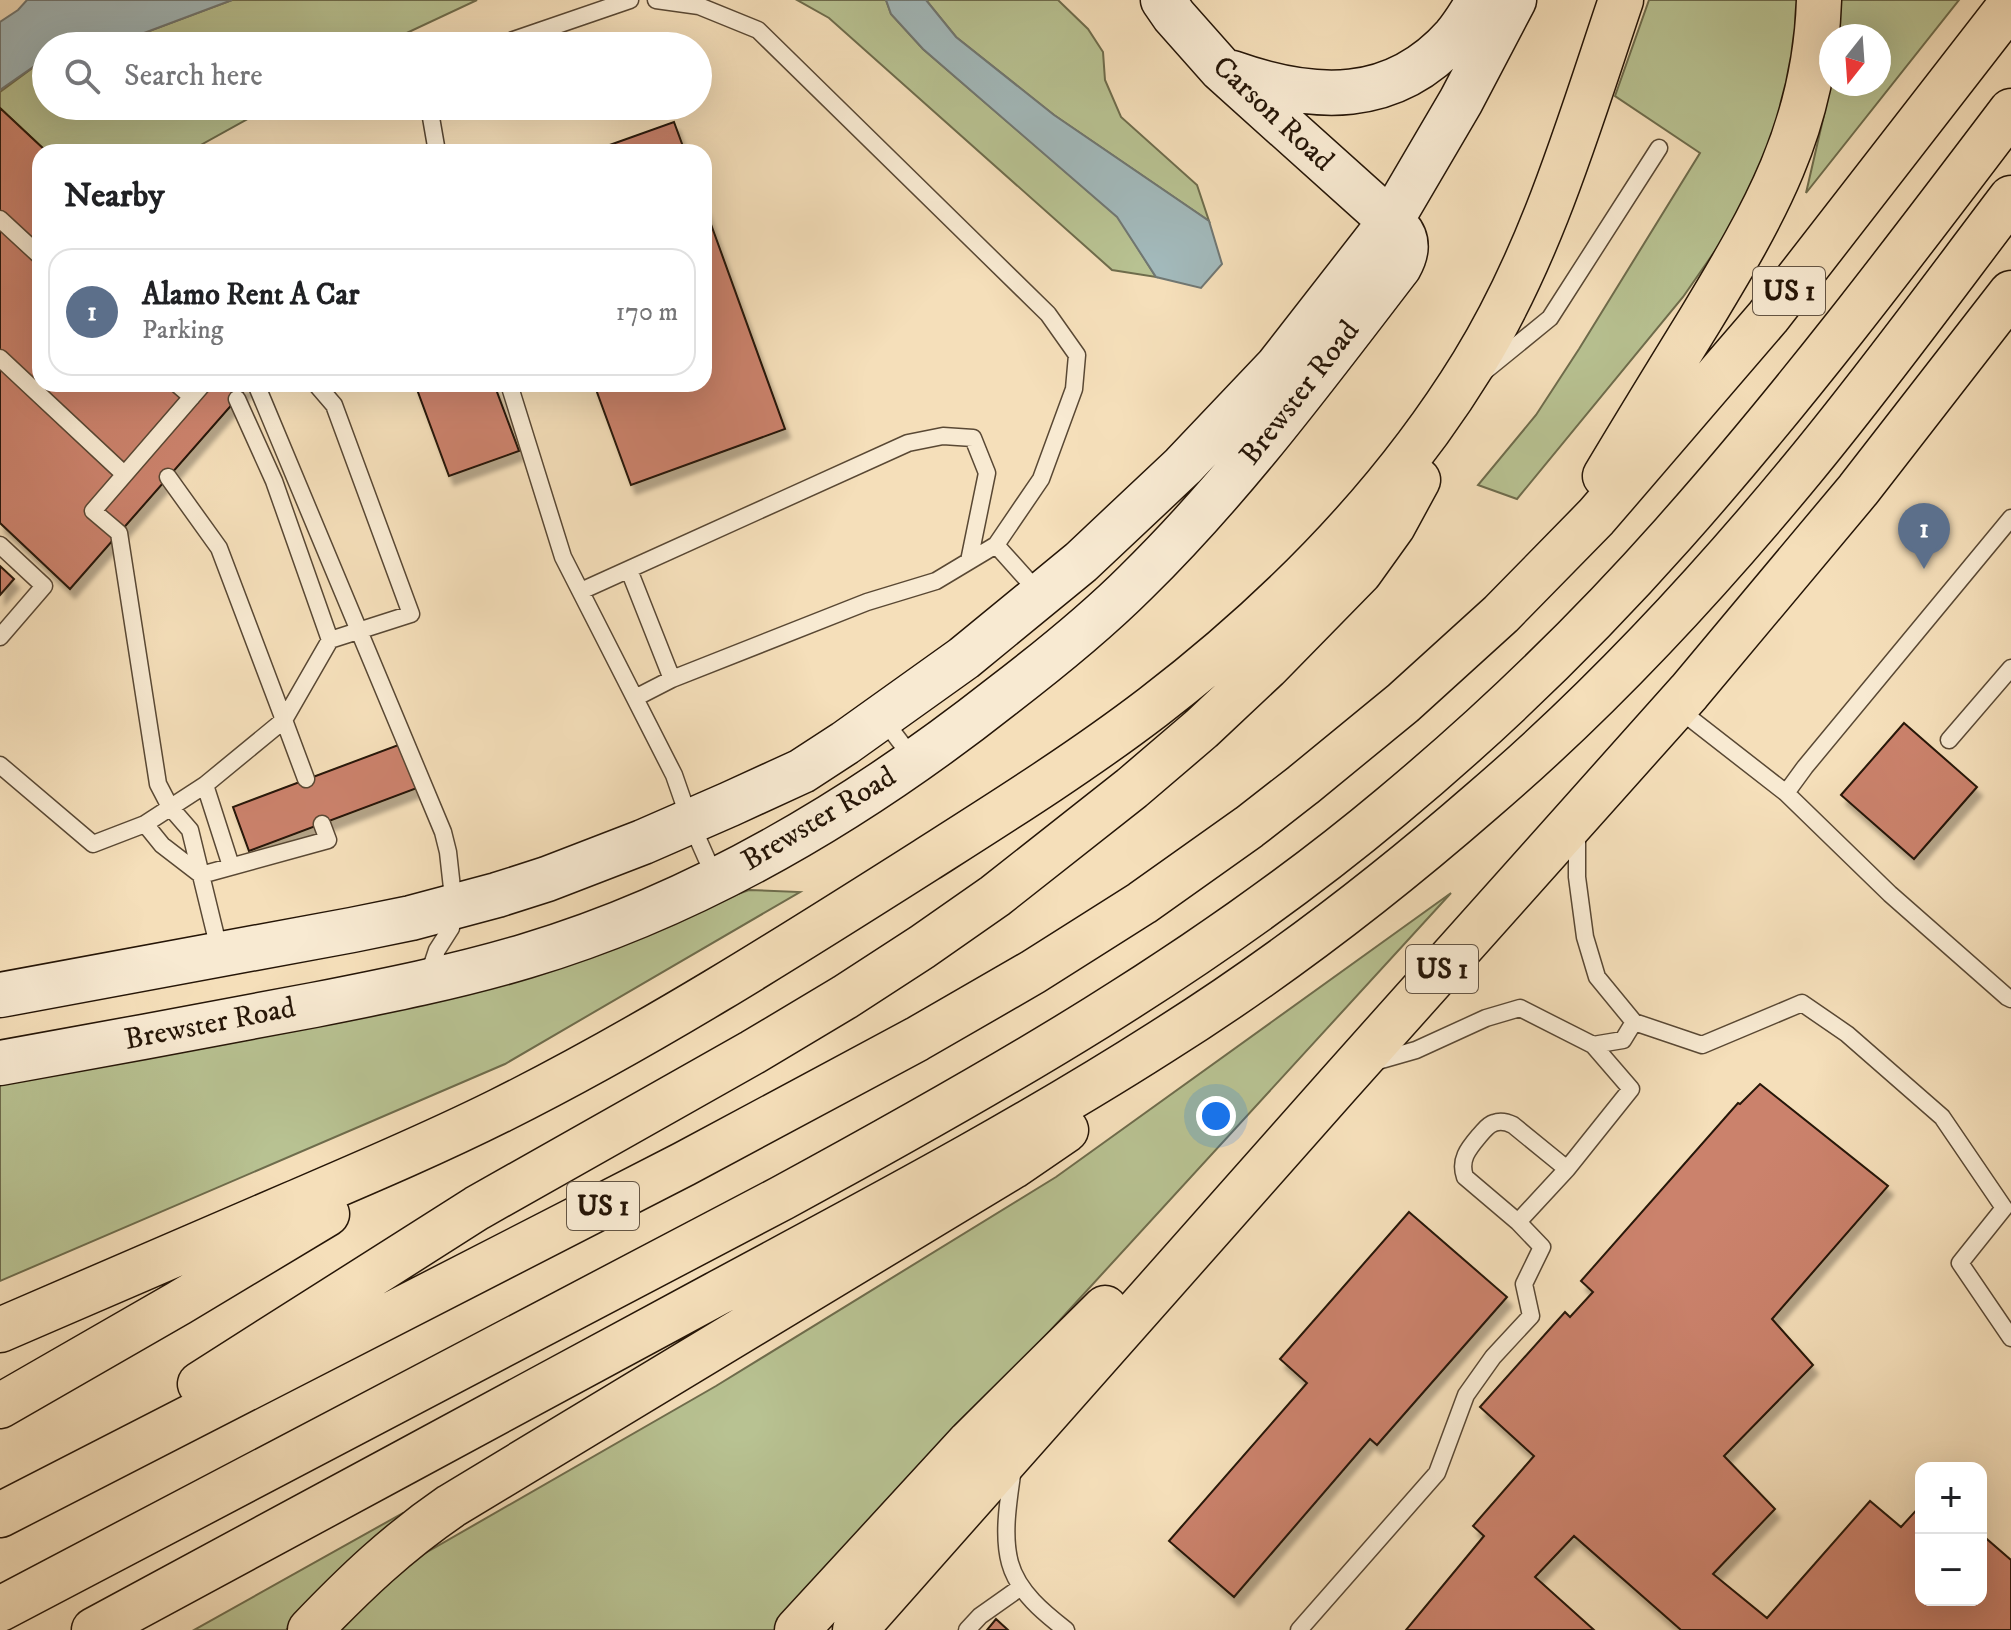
<!DOCTYPE html>
<meta charset="utf-8">
<style>
body{margin:0;font-family:"IM FELL DW Pica",serif;background:#f2f2f2;color:#202124}
.controls{position:absolute;right:24px;bottom:24px;display:grid;overflow:hidden;border-radius:16px;box-shadow:0 8px 32px #0002}
.controls button{width:72px;height:72px;display:grid;place-items:center;padding:0;border:0;border-bottom:2px solid #e0e0e0;background:#fff;color:#202124;font:40px sans-serif}
.compass{position:absolute;left:1819px;top:24px;width:72px;height:72px;border-radius:50%;background:#fff;box-shadow:0 8px 32px #0002;rotate:197deg}
.you{position:absolute;left:1216px;top:1116px;width:28px;height:28px;margin:-20px;border:6px solid #fff;border-radius:50%;background:#1a73e8;box-shadow:0 0 0 12px #1a73e833}
.badge{display:grid;place-items:center;width:52px;height:52px;border-radius:50%;background:#0b8043;color:#fff;font-size:26px;font-weight:700}
.pin{position:absolute;translate:-50% -66px;filter:drop-shadow(0 2px 4px #0008)}
.pin::after{content:'';position:absolute;top:42px;width:28px;height:24px;background:inherit;clip-path:polygon(0 0,100% 0,50% 100%)}
.list{margin:0;padding:0;list-style:none}
h2{display:flex;justify-content:space-between;align-items:center;height:104px;margin:0;padding:0 32px;font-size:34px}
h2 small{font-size:26px;font-weight:400;color:#757577}
.list li{display:grid;grid-template-columns:52px 1fr auto;gap:24px;align-items:center;box-sizing:border-box;height:128px;margin:0 16px 16px;padding:0 16px;border:2px solid #e0e0e0;border-radius:24px}
.list b{display:block;font-size:30px;white-space:nowrap}
.list p{margin:0;font-size:26px;white-space:nowrap;color:#757577}
.list em{font-size:26px;font-style:normal;color:#757577}
.icon{flex:none;width:44px;height:44px;fill:none;stroke:currentColor;stroke-width:2;stroke-linecap:round;stroke-linejoin:round}
.map{position:relative;flex:none;width:2011px;height:1630px;overflow:hidden}
.search{position:absolute;background:#fff;box-shadow:0 8px 32px #0002;left:32px;top:32px;width:680px;height:88px;display:flex;align-items:center;gap:20px;box-sizing:border-box;padding:0 28px;border-radius:44px;color:#757577;font-size:30px}
.panel{position:absolute;background:#fff;box-shadow:0 8px 32px #0002;left:32px;top:144px;width:680px;height:248px;border-radius:24px}
.map>svg:first-child{display:block}
.green{fill:#b8c292;stroke:#6e6c4c;stroke-width:2}
.water{fill:#a2b9bb;stroke:#707773;stroke-width:2}
.building{fill:#cb826c;stroke:#251507;stroke-width:2;filter:url(#shadow)}
.lines{fill:none;stroke-linecap:round;stroke-linejoin:round}
.lane-casing{stroke:#594834;stroke-width:19}
.secondary-casing{stroke:#251507;stroke-width:47}
.highway-casing{stroke:#251507;stroke-width:47}
.lane{stroke:#f8ead2;stroke-width:16}
.secondary{stroke:#f8ead2;stroke-width:44}
.highway{stroke:#f5dfba;stroke-width:44}
.labels{text-anchor:middle;dominant-baseline:central;stroke-width:8;stroke-linejoin:round;paint-order:stroke}
.shield{fill:#f8ead2;stroke:#645544;stroke-width:2}
.shield-label{font-size:28px;font-weight:bold;fill:#251507}
.street-label{font-size:30px;fill:#251507;stroke:#f8ead2}
</style>
<div class="map">
<svg width="2011" height="1630" viewBox="0 0 2011 1630">
<defs>
<filter id="shadow"><feDropShadow dx="5" dy="9" stdDeviation="2" flood-color="#0004"/></filter>
</defs>
<rect width="100%" height="100%" fill="#f5dfba"/>
<filter id="stains"><feTurbulence type="fractalNoise" baseFrequency=".0025" numOctaves="4"/><feColorMatrix values="0 0 0 0 .2 0 0 0 0 .09 0 0 0 0 .02 0 0 0 .5 -.17"/></filter>
<radialGradient id="worn" r=".72"><stop offset=".6" stop-color="#630" stop-opacity="0"/><stop offset="1" stop-color="#630" stop-opacity=".3"/></radialGradient>
<path class="green" d="M232 0H477L379 46H71L128 39Z
M797 0H886L891 14 923 49 1118 217 1156 277 1112 270 829 18Z
M926 0H1058L1088 29 1103 52 1105 80 1121 117 1197 185 1209 221 1054 115 956 37Z
M1649 0H1799V54L1779 131 1740 215 1683 297 1517 499 1478 485 1536 415 1579 349 1700 153 1615 96Z
M1836 0H1959L1806 193 1824 115 1831 47V84H1879V36H1832Z
M46 58V106H271L188 152H47L0 108V92Z
M749 890 800 892 505 1064 0 1281V1081L463 993Z
M1451 893 776 1630H336L415 1559 716 1386 1056 1177Z
M403 1513 407 1519 343 1572 286 1630H194Z"/>
<path class="water" d="M27 0H232L128 39 70 46H46V58L0 90V22L18 10Z
M886 0H926L956 37 1054 115 1209 221 1222 264 1201 288 1156 277 1117 217 923 49 891 14Z"/>
<path class="building" d="M0 108 47 152H40V384H250L70 589 0 523Z
M674 122 685 152H590Z
M704 205 785 429 631 485 594 384H704Z
M415 384H494L519 451 449 476Z
M0 566 14 579 0 595Z
M1904 723 1977 787 1914 859 1841 795Z
M401 744 417 788 249 851 233 807Z
M1760 1084 1888 1186 1772 1319 1813 1365 1724 1456 1775 1509 1713 1574 1767 1618 1870 1501 1901 1527 1921 1505V1600H1981V1534L2011 1560V1630H1681L1574 1536 1535 1577 1594 1630H1406L1484 1536 1473 1526 1534 1456 1480 1407 1565 1312 1570 1317 1593 1292 1581 1281 1738 1103 1740 1104Z
M1409 1212 1507 1297 1377 1445 1370 1439 1234 1597 1169 1541 1307 1383 1280 1359Z
M996 1619 1008 1630H987Z"/>
<g class="lines">
<defs>
<path id="lane" d="M496 46 630 0
M429 106 437 152
M0 219 40 256
M0 358 124 474
M1485 371 1550 318 1659 148
M177 384 192 397
M203 384 93 511 119 533 158 784 170 807 190 830 220 953
M256 384 443 832 448 852 454 906 451 928 437 950 428 977
M316 384 334 405 411 614 330 640
M509 384 563 557 674 775 690 821 716 880
M237 399 274 481 330 640 284 720 306 779
M0 545 44 586 0 637
M996 545 1041 595
M629 570 672 679
M581 591 908 443 943 436 973 438 987 473 969 561
M635 698 672 679 867 602 936 581 996 545 1041 479 1074 389 1077 355 1048 314 758 30 699 6 656 0
M1677 708 1786 793 1890 894 2007 997 2011 999
M883 719 914 760
M1949 740 2011 668
M0 765 93 844 145 824 205 785 284 720 219 548 168 477
M205 785 231 866
M1786 793 1805 767 2011 518
M145 824 162 845 201 875 328 840 322 824
M1577 832V877L1585 937 1597 977 1634 1022 1623 1040 1593 1045
M1634 1022 1702 1045 1802 1003 1847 1034 1942 1117 2004 1208 1960 1263 2011 1338
M1374 1062 1416 1050 1486 1018 1520 1008 1593 1045 1631 1089 1567 1169 1518 1222 1465 1177C1459 1160 1468 1149 1479 1136 1484 1131 1487 1125 1494 1123 1501 1120 1507 1122 1513 1125L1567 1169
M1013 1468C1009 1497 1002 1534 1010 1563 1018 1592 1044 1613 1066 1630
M967 1630 980 1616 1021 1587
M1299 1630 1437 1473 1466 1395 1493 1357 1531 1316 1524 1284 1542 1247 1518 1222"/>
<path id="secondary" d="M1232 73C1314 102 1393 106 1455 36 1464 25 1472 12 1479 0
M0 995 352 930 411 918 497 895 547 879 643 842 730 804 802 771 845 743 964 658 1081 562 1183 466 1277 367 1390 222 1461 101 1514 0
M0 1063C105 1044 209 1025 314 1005 385 991 456 977 526 956 700 904 860 808 1002 696 1049 660 1094 624 1136 582 1234 486 1316 375 1399 267 1407 253 1409 240 1398 228L1221 69 1174 16 1163 0"/>
<path id="highway" d="M1605 476C1636 424 1668 372 1700 320 1764 214 1815 128 1819 0
M0 1330C97 1288 194 1246 292 1204 362 1174 433 1144 501 1110 647 1037 789 947 926 860 1003 811 1081 762 1153 707 1278 611 1390 499 1473 364 1542 252 1579 124 1621 0
M200 1384 477 1208 753 1052 845 997 922 947 995 896 1132 788 1201 729 1267 667 1360 572 1393 526 1418 480
M0 1406 179 1303 327 1214
M0 1515 684 1164 917 1039 1033 972 1142 903 1249 827 1303 785 1403 703 1501 614 1596 517 1768 317 2011 4
M0 1609 782 1198C995 1082 1205 963 1391 807 1492 723 1586 632 1673 534 1793 399 1902 255 2011 111
M94 1630C301 1518 509 1406 716 1294 866 1213 1017 1134 1161 1042 1274 971 1381 889 1482 801 1599 701 1705 587 1803 468 1875 381 1942 289 2011 198
M310 1630C355 1583 397 1543 451 1506L1012 1167 1066 1130
M797 1630 970 1442 1105 1308
M855 1630 1337 1086 1689 692 1858 490 2011 293"/>
</defs>
<use href="#lane" class="lane-casing"/>
<use href="#secondary" class="secondary-casing"/>
<use href="#highway" class="highway-casing"/>
<use href="#lane" class="lane"/>
<use href="#secondary" class="secondary"/>
<use href="#highway" class="highway"/>
</g>
<g class="labels">
<g class="shield">
<rect x="1753" y="267" width="72" height="48" rx="6"/>
<rect x="1406" y="945" width="72" height="48" rx="6"/>
<rect x="567" y="1182" width="72" height="48" rx="6"/>
</g>
<g class="shield-label">
<text x="1789" y="291">US 1</text>
<text x="1442" y="969">US 1</text>
<text x="603" y="1206">US 1</text>
</g>
<g class="street-label">
<text transform="translate(1273 114) rotate(43)">Carson Road</text>
<text transform="translate(1300 393) rotate(-52)">Brewster Road</text>
<text transform="translate(819 819) rotate(-31)">Brewster Road</text>
<text transform="translate(210 1024) rotate(-11)">Brewster Road</text>
</g>
</g>
<rect width="100%" height="100%" filter="url(#stains)"/>
<rect width="100%" height="100%" fill="url(#worn)"/>
</svg>
<div class="controls">
<button>+</button>
<button>−</button>
</div>
<svg class="compass" viewBox="-18 -18 36 36"><path d="M0-13l5 13h-10z" fill="#e53935"/><path d="M0 13l5-13h-10z" fill="#757577"/></svg>
<div class="you"></div>
<div class="pin badge" style="left:1924px;top:569px;background:#5c6f8a">1</div>
<div class="search"><svg class="icon" aria-label="search" viewBox="0 0 24 24"><circle cx="10" cy="10" r="6"/><path d="M15 15l6 6"/></svg>Search here</div>
<section class="panel">
<h2>Nearby<small></small></h2>
<ul class="list">
<li><span class="badge" style="background:#5c6f8a">1</span><div><b>Alamo Rent A Car</b><p>Parking</p></div><em>170 m</em></li>
</ul>
</section>
</div>
